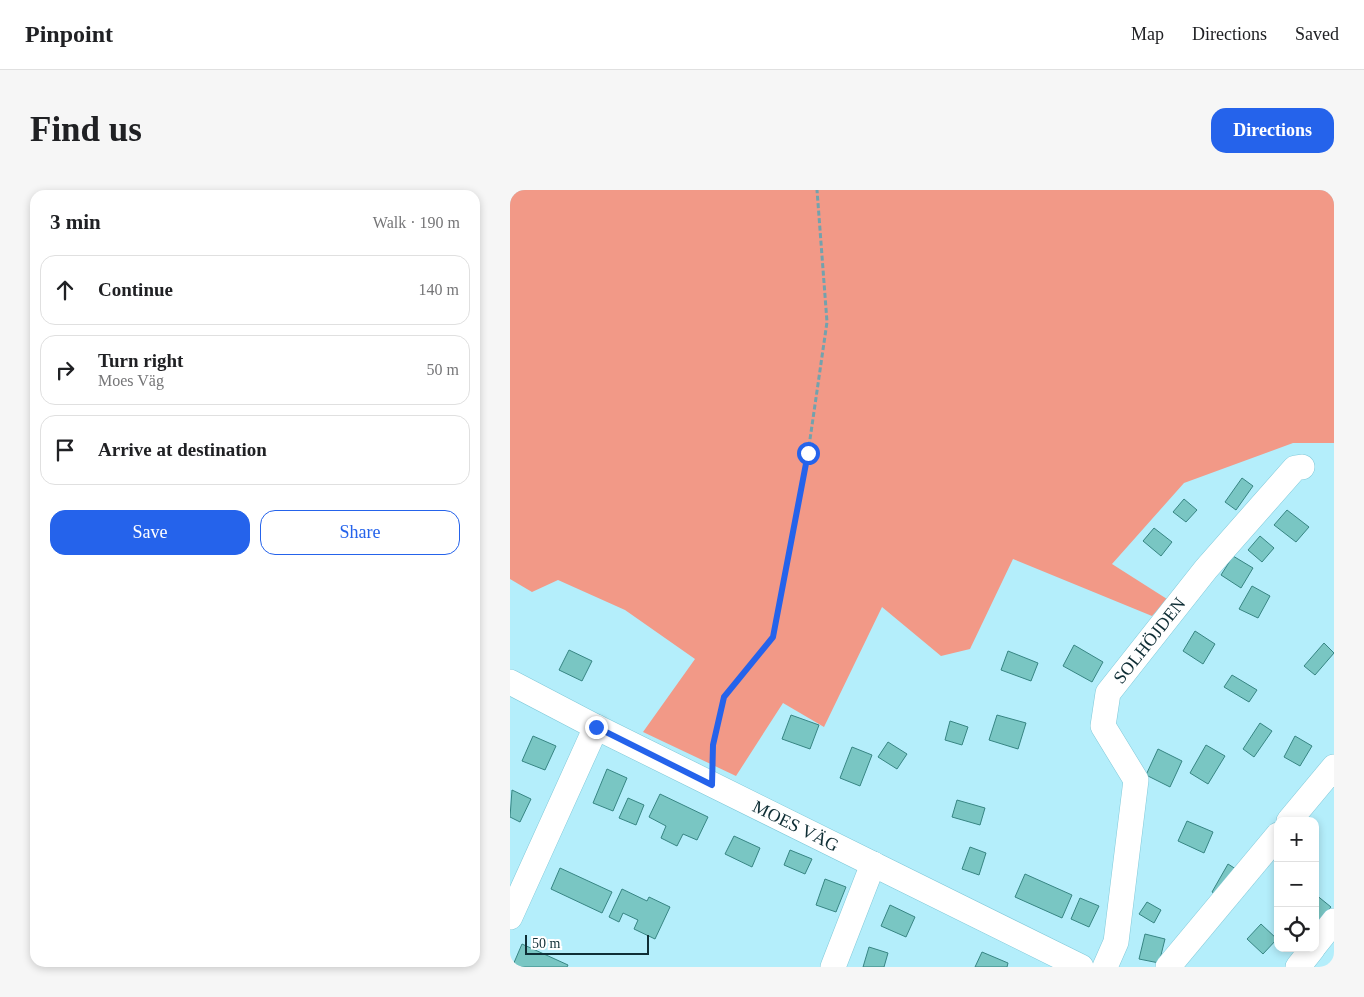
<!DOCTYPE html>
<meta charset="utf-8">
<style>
body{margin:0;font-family:"Times New Roman",serif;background:#f6f6f6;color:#202124}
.controls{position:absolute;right:15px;bottom:15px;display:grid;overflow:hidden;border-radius:10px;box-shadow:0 2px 8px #0003}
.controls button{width:45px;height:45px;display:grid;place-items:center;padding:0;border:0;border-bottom:1px solid #e0e0e0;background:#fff;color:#202124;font:25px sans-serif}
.scale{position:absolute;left:15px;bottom:12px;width:124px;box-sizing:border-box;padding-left:5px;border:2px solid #0f2e35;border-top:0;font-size:14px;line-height:18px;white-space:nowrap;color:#0f2e35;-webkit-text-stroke:4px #fff;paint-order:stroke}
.stop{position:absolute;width:15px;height:15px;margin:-11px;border:4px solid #2563eb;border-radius:50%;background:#fff}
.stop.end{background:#2563eb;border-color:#fff;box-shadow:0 1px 5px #0008}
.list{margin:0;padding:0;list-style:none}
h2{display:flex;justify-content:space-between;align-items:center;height:65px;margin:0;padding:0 20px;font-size:21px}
h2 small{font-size:16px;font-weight:400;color:#757577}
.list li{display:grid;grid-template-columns:32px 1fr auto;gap:15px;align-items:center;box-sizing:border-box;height:70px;margin:0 10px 10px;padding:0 10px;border:1px solid #e0e0e0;border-radius:15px}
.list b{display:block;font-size:19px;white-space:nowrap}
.list p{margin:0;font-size:16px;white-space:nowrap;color:#757577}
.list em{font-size:16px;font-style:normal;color:#757577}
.actions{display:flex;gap:10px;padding:15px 20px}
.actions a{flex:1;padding:11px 0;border:1px solid #2563eb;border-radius:15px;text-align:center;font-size:18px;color:#2563eb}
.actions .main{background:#2563eb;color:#fff}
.icon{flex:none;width:28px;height:28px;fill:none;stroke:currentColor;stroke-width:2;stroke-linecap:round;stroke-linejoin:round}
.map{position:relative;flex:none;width:824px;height:777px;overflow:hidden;border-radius:15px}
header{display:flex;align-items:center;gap:30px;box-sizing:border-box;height:70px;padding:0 25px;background:#fff;border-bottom:1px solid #e0e0e0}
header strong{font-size:24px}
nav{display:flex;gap:28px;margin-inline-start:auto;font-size:18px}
.intro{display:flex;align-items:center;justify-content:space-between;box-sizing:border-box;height:120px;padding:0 30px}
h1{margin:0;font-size:35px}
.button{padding:12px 22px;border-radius:15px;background:#2563eb;color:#fff;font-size:18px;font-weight:700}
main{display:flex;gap:30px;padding:0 30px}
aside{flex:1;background:#fff;border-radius:15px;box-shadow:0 2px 8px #0003}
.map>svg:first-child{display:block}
.forest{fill:#f29987}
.building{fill:#79c6c3;stroke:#378583}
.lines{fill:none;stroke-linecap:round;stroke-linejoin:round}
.minor-casing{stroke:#80c9d9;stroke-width:26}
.path{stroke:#73a2ad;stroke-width:3;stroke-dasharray:5 2.5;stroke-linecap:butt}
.minor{stroke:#fff;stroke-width:25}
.route{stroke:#2563eb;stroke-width:6}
.labels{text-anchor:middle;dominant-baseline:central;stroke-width:4.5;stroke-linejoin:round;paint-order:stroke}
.street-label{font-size:18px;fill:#0f2e35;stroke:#fff}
</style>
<header>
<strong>Pinpoint</strong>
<nav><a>Map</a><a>Directions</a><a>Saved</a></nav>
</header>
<div class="intro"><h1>Find us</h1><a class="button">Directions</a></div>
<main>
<aside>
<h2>3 min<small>Walk · 190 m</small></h2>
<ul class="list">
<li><svg class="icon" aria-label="ahead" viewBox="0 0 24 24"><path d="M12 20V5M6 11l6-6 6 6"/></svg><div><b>Continue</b></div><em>140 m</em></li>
<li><svg class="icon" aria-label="right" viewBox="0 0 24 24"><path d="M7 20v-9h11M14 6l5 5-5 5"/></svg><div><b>Turn right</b><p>Moes Väg</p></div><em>50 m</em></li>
<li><svg class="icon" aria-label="arrive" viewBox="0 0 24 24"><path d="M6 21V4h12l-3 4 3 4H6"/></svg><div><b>Arrive at destination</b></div></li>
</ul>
<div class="actions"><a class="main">Save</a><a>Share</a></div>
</aside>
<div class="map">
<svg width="824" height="777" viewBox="0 0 824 777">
<rect width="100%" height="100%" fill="#b4eefb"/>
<path class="forest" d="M0 0H824V253H783L674 293 602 374 657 409 642 426 503 369 460 459 431 466 372 417 314 537 273 513 226 586 133 542 185 469 115 420 48 390 22 402 0 389Z"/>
<path class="building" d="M732 288 743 296 726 320 715 312Z
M674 309 687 320 676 332 663 322Z
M777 320 799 337 786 352 764 335Z
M644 338 662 352 651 366 633 351Z
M750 346 764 358 752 372 738 360Z
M723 366 743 378 731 398 711 385Z
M742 396 760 406 748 428 729 419Z
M685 441 705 454 693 474 673 461Z
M814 453 824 463 805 485 794 476Z
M564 455 593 472 582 492 553 476Z
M59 460 82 471 72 491 49 480Z
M498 461 528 473 521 491 491 480Z
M722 485 747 500 739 512 714 497Z
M281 525 309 535 300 559 272 549Z
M487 525 516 533 508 559 479 550Z
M440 531 458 537 452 555 435 550Z
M750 533 762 541 744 567 733 559Z
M23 546 46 556 35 580 12 571Z
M785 546 802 556 790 576 774 567Z
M378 552 397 564 387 579 368 567Z
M696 555 715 566 698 594 680 583Z
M342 557 362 565 350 596 330 588Z
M648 559 672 571 660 597 636 585Z
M97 579 117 588 103 621 83 613Z
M2 600 21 609 10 632 0 627Z
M150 604 198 627 187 650 173 644 167 656 151 648 156 636 139 627Z
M118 608 134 615 126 635 109 628Z
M447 610 475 618 470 635 442 627Z
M677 631 703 642 694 663 668 651Z
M224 646 250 658 242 677 215 664Z
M460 657 476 663 469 685 452 679Z
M280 660 302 669 295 684 274 675Z
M718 674 729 681 713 708 702 702Z
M50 678 102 702 92 723 41 699Z
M515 684 562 705 552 728 505 707Z
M315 689 336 697 326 722 306 715Z
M112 699 137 711 139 707 160 717 145 749 124 739 128 730 113 723 109 732 99 727Z
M805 704 821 717 808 732 805 729Z
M570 708 589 716 579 737 561 729Z
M637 712 651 720 644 733 629 724Z
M380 715 405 727 396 747 371 736Z
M751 734 767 749 753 764 737 749Z
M635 744 655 749 649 773 629 769Z
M12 754 58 775 57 777H8L3 775Z
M359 757 378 763 374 777H353Z
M472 762 498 773 497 777H465Z"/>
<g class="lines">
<defs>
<g id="minor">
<path id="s1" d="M0 492 86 537 571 777"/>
<path d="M779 631 824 577"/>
<path d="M0 727 86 537"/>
<path d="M805 755 824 731"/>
<path d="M323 777 363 674"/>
<path id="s2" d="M595 777 606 752 626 590 593 536 598 503 696 379 785 278 792 277"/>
<path d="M658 777 768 645"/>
<path d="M788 777 803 758"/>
</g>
</defs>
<use href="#minor" class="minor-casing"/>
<path class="path" d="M203 572V555L214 507 263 447 298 263 317 132 307 0"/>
<use href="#minor" class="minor"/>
</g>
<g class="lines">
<path class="route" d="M86 537 202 595 203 555 214 507 263 447 298 263"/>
</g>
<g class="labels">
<g class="street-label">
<text stroke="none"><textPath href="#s2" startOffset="354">SOLHÖJDEN</textPath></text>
<text stroke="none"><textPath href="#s1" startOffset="320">MOES VÄG</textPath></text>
</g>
</g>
</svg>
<div class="controls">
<button>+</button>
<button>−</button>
<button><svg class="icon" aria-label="locate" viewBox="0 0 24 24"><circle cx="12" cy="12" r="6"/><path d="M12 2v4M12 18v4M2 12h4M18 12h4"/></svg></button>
</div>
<div class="scale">50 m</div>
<div class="stop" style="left:298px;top:263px"></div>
<div class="stop end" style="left:86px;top:537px"></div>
</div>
</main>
